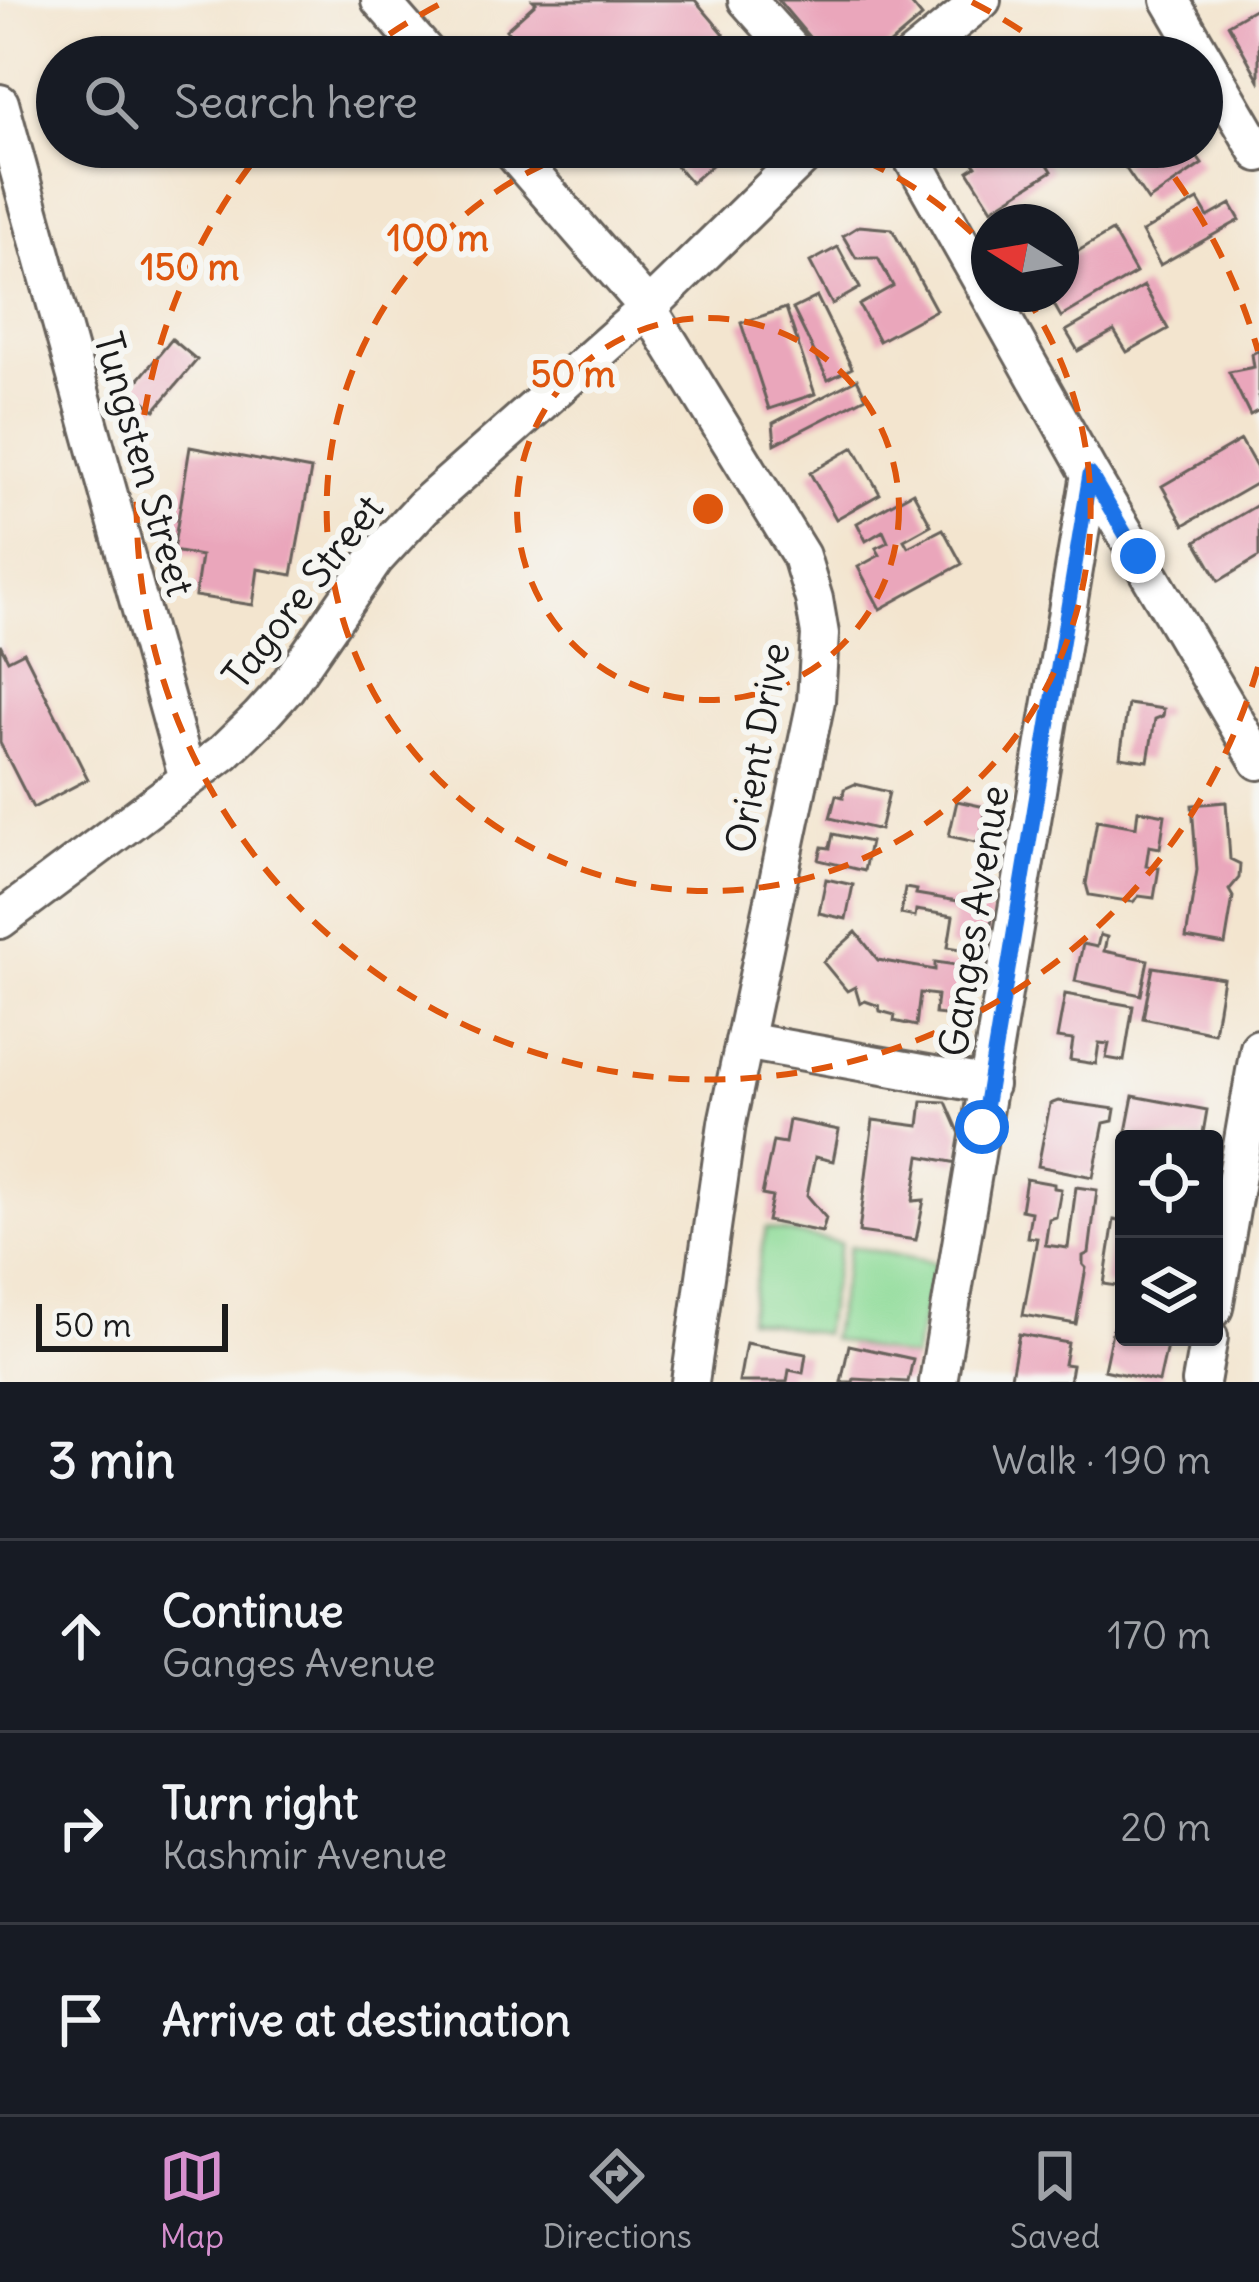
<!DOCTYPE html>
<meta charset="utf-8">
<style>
body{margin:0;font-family:Delius,sans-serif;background:#20242c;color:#f1f3f6}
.controls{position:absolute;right:36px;bottom:36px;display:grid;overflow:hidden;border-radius:12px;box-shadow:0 3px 9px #0004}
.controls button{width:108px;height:108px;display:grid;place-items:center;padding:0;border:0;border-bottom:3px solid #363941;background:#171b24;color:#f1f3f6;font:60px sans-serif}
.compass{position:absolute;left:971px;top:204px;width:108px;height:108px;border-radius:50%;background:#171b24;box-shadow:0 3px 9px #0004;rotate:281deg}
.scale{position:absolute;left:36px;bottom:30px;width:192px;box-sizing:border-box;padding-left:12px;border:6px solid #1c1c1c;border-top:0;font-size:33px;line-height:42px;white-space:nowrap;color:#1c1c1c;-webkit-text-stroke:9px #f6f6f2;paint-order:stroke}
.stop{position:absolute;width:36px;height:36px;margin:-27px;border:9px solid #1a73e8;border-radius:50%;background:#fff}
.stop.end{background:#1a73e8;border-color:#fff;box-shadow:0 3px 12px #0008}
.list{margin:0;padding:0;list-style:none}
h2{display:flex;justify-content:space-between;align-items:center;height:156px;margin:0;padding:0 48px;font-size:51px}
h2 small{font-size:39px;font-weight:400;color:#9ea1a6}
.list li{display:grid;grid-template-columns:78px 1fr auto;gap:36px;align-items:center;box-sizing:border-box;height:192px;padding:0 48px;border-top:3px solid #363941}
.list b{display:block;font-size:45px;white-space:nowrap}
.list p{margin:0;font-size:39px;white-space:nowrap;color:#9ea1a6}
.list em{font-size:39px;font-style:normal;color:#9ea1a6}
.icon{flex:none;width:66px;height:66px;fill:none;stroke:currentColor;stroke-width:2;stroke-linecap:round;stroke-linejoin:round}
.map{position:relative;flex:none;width:1259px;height:1382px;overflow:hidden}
.search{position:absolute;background:#171b24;box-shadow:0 3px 9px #0004;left:36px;right:36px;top:36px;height:132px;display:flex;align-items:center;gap:30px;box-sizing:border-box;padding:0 42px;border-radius:66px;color:#9ea1a6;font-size:45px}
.sheet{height:732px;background:#171b24}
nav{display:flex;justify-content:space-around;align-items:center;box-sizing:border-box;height:168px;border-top:3px solid #363941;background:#171b24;font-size:33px;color:#9ea1a6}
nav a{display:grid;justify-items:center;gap:6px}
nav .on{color:#d690ce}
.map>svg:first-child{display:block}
.green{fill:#8edb98;stroke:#557c5a;stroke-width:3}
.building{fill:#eaa6bb}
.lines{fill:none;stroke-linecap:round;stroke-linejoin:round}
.minor-casing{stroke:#67625b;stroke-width:42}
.minor{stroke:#fff;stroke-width:36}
.route{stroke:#1a73e8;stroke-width:15}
.ring{fill:none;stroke:#de560d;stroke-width:6;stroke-dasharray:21 15}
.labels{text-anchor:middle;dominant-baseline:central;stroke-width:12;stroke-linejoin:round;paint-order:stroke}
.street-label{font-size:39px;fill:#1c1c1c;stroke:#f6f6f2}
.centre{fill:#de560d;stroke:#f6f6f2;stroke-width:6}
.ring-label{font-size:36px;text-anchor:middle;font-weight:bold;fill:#de560d;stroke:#f6f6f2;stroke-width:12;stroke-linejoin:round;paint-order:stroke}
</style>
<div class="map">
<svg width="1259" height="1382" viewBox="0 0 1259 1382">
<rect width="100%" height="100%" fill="#f6f6f2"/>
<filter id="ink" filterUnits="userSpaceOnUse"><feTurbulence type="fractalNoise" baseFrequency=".00833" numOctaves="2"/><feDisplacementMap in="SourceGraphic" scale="24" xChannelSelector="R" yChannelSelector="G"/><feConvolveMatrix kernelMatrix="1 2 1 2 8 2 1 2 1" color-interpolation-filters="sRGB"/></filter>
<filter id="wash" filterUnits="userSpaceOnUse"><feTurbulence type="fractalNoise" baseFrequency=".004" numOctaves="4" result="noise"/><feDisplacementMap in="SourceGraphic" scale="48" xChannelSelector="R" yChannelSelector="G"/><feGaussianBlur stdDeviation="2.7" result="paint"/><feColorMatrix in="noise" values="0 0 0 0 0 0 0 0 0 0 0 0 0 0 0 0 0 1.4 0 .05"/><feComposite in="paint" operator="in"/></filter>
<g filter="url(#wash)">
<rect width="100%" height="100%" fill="#f3e5cf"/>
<path class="green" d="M766 1228 841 1243 823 1334 748 1319Z
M850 1246 936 1263 913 1359 831 1339Z"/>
<g id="blocks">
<path class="building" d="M533 0H695L724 34 696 57 687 46 675 57H529L506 30 536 3Z
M778 0H908L922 17 875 57H826Z
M1259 6V80L1228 24Z
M660 147H733L691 183Z
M963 147H1001L988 158 1005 147H1037L1052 171 992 209 968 171 976 166Z
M1145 147H1190L1202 164 1148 201 1122 163Z
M1198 200 1208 217 1231 204 1240 220 1160 265 1142 232Z
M859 226 892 229 936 310 879 341 859 305 893 286 878 258H856L843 236Z
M1112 231 1136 273 1061 317 1048 294H1061V261Z
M838 247 860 288 832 304 810 262Z
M1144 286 1168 329 1127 352 1114 331 1078 351 1066 331Z
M817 297 852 368 828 380 793 309Z
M786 308 815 394 769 409 741 323Z
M172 339 197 360 155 410 130 390Z
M1259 350V410L1250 415 1229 372 1254 367 1252 354Z
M857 379 866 397 775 444 773 423Z
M1241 440 1259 472V482L1184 525 1162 486Z
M190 447 311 470 292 575 258 569 253 605 195 596 201 556 173 551Z
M854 447 880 494 836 519 810 473Z
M913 492 931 525 904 540 908 547 943 529 962 564 880 609 858 567 880 555 876 548 888 542 883 531 866 541 857 523Z
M1259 504V557L1219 581 1196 541Z
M0 644 8 660 24 652 88 779 33 808 0 743Z
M1128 704 1164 709 1163 716 1155 719 1148 761 1120 757Z
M855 784 889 792 880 830 830 818 836 795 843 797 844 789Z
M957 801 985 807 980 843 949 836Z
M1226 802 1230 859 1240 864 1239 878 1229 890 1233 897 1225 945 1186 938 1197 870 1192 805Z
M1138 810 1165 815 1160 848 1149 846 1146 866 1159 868 1154 898 1139 896 1133 902 1089 895 1086 884 1097 820 1136 827Z
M833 834 870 842 864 871 819 860 822 847 830 848Z
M826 879 853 885 846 919 819 913Z
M905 888 917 890 916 894 982 905 983 911 993 912 986 953 948 947 953 916 916 910 915 917 901 914Z
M856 932 878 960 935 970V962L971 967 964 1017 935 1014 937 995 920 993 916 1026 894 1021 895 1015 880 1011 879 1006 865 1001 860 1004 855 987 847 991 823 962Z
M1100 935 1107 937 1104 951 1148 960 1141 995 1075 981 1083 944 1097 947Z
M1153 967 1223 978 1214 1033 1143 1018Z
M1065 994 1133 1006 1124 1061 1106 1058 1109 1044 1099 1043 1096 1064 1070 1060 1073 1040 1057 1038Z
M1133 1096 1207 1110 1202 1139H1136L1137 1135 1126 1132Z
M922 1101 946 1102 960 1134 957 1163 920 1156 913 1201 924 1200 916 1240 859 1232 873 1120 919 1126Z
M1058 1101 1115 1109 1113 1121 1104 1123 1093 1177 1038 1166 1050 1104Z
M789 1120 839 1130 833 1161 815 1157 807 1195 826 1218 822 1232 767 1221 772 1197 762 1195 773 1141 785 1143Z
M1026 1179 1054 1184V1188L1061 1189 1056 1217 1049 1219 1045 1245 1068 1248 1076 1187 1097 1190 1089 1253 1083 1256V1265L1086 1268 1076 1324 1023 1315 1037 1238 1027 1237 1031 1212 1021 1210Z
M1114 1220 1124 1222V1287L1104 1284Z
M1115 1318 1124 1320V1337H1169L1159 1382 1104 1370Z
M1019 1334 1068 1343 1064 1364 1072 1365 1069 1382H1010Z
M746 1343 806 1354 803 1373 789 1370 787 1382H739Z
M849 1345 913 1359 908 1382 854 1379 853 1382H841Z"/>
</g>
</g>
<g filter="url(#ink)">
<use href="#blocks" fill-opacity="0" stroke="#67625b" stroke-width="3"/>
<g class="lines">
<defs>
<path id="minor" d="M380 0 430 57
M747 0 798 57
M1170 0 1259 153
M912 57 982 0
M0 103 188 779
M508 147 648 308 801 556 814 599 820 634 816 701 727 1123 690 1382
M906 147 989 294
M989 294 1090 474 1259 761
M0 920 224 752 259 718 286 688 375 559 423 507 648 308 813 147
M744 1041 989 1085
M1214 1308 1259 1048
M938 1382 1090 474
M1201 1382 1209 1337"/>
</defs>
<use href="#minor" class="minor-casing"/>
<use href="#minor" class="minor"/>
</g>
</g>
<g class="lines" filter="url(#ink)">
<path class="route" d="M982 1127 1090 474 1138 556"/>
</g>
<g class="ring">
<circle cx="708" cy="509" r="191"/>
<path d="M832 148A382 382 0 0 1 987 248M1025 295A382 382 0 1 1 584 148"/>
<path d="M1258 667A572 572 0 1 1 263 149M360 55A572 572 0 0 1 444 2M972 2A572 572 0 0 1 1056 55M1153 149A572 572 0 0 1 1258 351"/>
</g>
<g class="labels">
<g class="street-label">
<text transform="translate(144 464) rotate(74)">Tungsten Street</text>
<text transform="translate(303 592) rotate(-52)">Tagore Street</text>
<text transform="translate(758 748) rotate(-80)">Orient Drive</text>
<text transform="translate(974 921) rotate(-81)">Ganges Avenue</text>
</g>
</g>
<circle cx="708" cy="509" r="18" class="centre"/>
<g class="ring-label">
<text x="438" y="251">100 m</text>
<text x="190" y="280">150 m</text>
<text x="573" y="387">50 m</text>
</g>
</svg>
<div class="controls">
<button><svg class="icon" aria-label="locate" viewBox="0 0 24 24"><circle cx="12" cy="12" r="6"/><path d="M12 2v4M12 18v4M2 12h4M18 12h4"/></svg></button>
<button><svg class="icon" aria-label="layers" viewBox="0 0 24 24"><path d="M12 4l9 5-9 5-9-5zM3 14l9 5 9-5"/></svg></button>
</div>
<svg class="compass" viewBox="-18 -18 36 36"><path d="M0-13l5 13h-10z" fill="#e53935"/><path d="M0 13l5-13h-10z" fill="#9ea1a6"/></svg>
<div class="scale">50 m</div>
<div class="stop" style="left:982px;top:1127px"></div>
<div class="stop end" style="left:1138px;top:556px"></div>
<div class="search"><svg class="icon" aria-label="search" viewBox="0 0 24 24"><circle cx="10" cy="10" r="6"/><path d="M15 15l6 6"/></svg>Search here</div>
</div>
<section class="sheet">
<h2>3 min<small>Walk · 190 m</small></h2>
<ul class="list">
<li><svg class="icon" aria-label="ahead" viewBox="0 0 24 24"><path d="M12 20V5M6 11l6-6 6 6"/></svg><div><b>Continue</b><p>Ganges Avenue</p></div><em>170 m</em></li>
<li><svg class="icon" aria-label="right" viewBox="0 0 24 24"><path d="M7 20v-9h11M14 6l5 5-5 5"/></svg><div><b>Turn right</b><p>Kashmir Avenue</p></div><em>20 m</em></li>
<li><svg class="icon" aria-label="arrive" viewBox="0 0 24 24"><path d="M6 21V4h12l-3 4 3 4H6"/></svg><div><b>Arrive at destination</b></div></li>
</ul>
</section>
<nav>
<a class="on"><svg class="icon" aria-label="map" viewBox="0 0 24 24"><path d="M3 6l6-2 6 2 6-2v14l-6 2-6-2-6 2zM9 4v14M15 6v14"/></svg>Map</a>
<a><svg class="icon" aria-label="directions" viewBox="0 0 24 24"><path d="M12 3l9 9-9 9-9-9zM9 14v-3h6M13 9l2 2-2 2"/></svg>Directions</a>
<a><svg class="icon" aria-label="saved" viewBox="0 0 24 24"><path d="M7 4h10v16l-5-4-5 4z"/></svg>Saved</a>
</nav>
